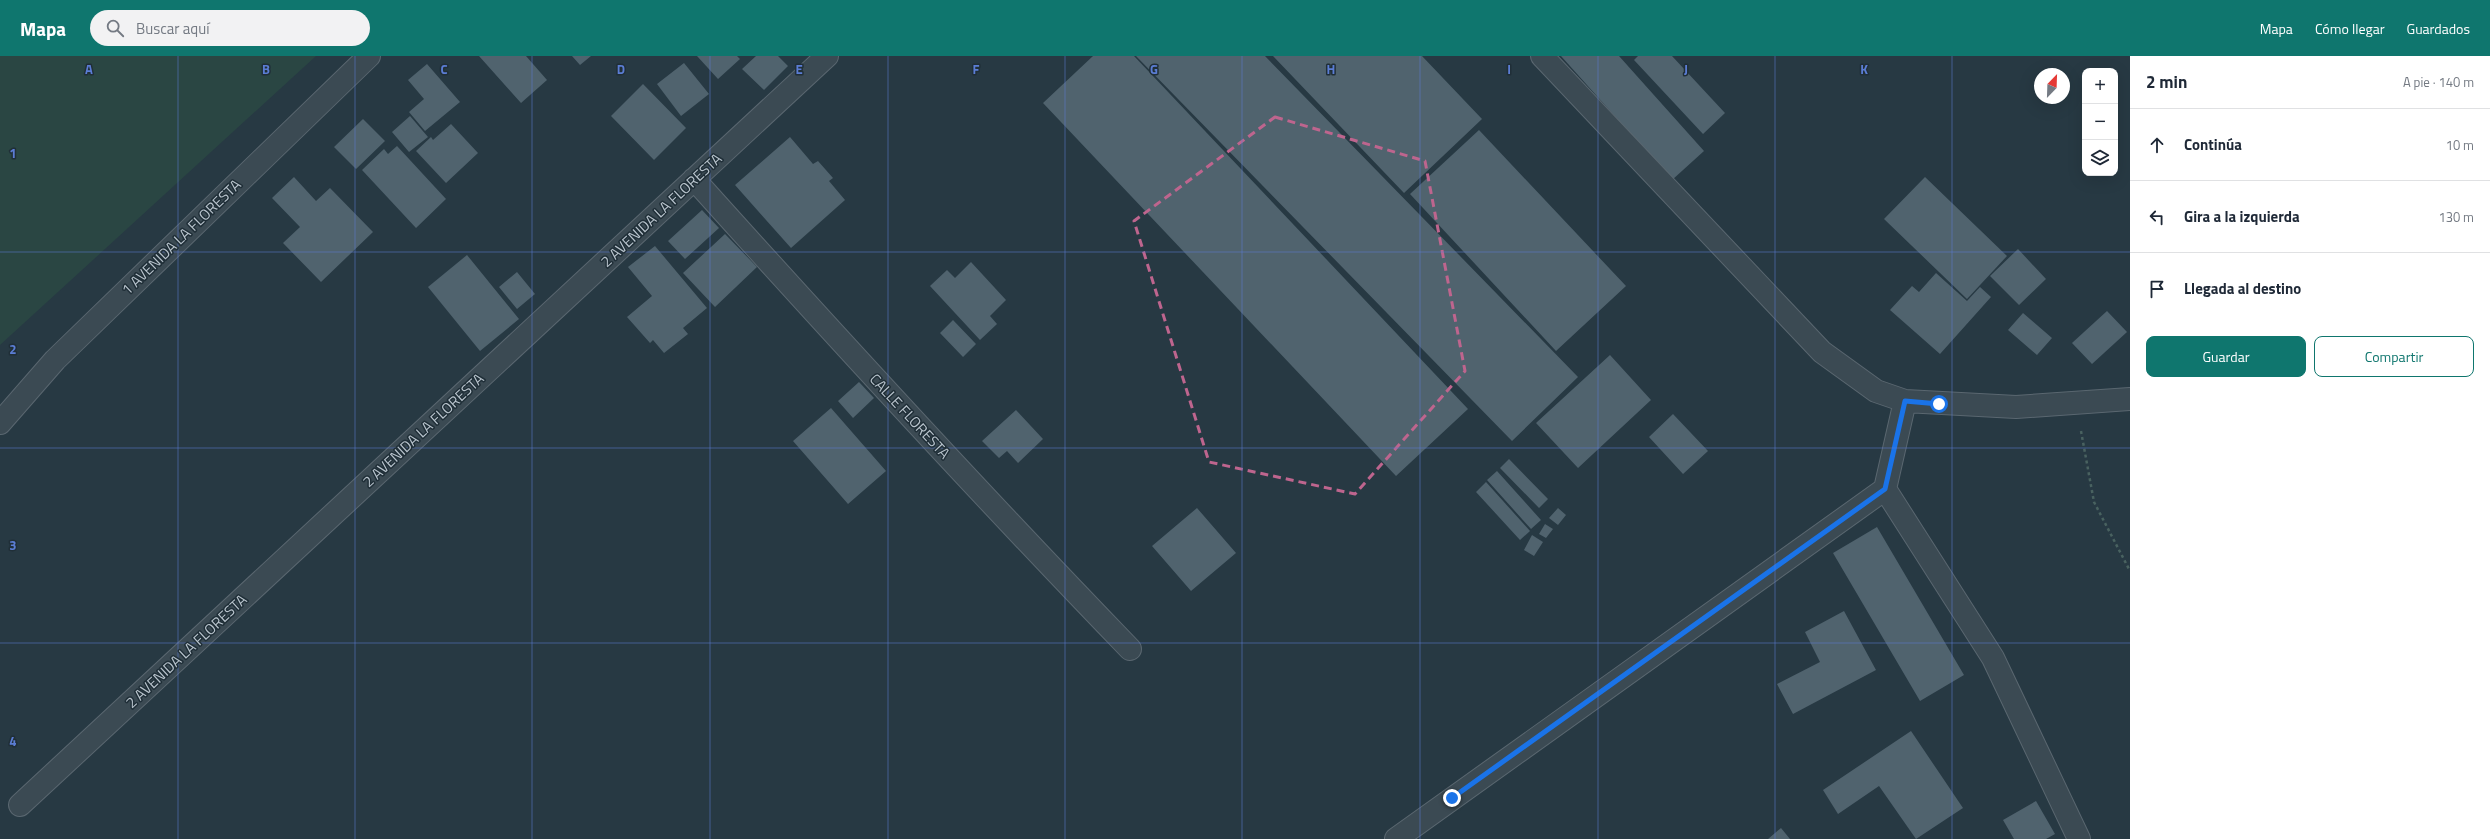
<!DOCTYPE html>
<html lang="es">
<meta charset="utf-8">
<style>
body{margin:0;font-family:"Titillium Web",sans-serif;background:#f2f2f3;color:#1f2937}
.controls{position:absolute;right:12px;top:12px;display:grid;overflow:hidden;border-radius:8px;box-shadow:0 4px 16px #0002}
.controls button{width:36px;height:36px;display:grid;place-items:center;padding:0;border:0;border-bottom:1px solid #e0e1e3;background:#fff;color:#1f2937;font:20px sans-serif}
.compass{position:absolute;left:2034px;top:12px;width:36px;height:36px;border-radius:50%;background:#fff;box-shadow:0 4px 16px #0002;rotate:23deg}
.stop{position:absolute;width:12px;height:12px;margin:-9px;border:3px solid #1a73e8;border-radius:50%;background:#fff}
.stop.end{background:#1a73e8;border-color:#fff;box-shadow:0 1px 4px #0008}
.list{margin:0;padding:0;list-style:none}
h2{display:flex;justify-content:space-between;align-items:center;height:52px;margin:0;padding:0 16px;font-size:17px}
h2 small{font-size:13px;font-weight:400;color:#747a83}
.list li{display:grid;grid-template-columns:26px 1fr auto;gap:12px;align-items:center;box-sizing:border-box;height:72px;padding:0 16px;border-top:1px solid #e0e1e3}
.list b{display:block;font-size:15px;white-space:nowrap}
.list em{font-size:13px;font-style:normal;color:#747a83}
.actions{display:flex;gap:8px;padding:12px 16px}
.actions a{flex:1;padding:9px 0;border:1px solid #0f766e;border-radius:8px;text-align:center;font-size:14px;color:#0f766e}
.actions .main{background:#0f766e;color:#fff}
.icon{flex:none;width:22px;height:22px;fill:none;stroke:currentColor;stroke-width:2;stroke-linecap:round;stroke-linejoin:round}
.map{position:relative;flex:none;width:2130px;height:783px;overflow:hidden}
header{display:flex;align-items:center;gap:24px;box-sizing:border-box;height:56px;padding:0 20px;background:#0f766e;color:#fff}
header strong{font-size:19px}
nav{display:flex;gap:22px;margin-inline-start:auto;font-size:14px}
.search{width:280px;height:36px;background:#f2f2f3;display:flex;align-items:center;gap:10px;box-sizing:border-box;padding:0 14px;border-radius:22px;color:#747a83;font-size:15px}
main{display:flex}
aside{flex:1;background:#fff}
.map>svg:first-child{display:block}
.green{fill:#2a4643}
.building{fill:#50636e}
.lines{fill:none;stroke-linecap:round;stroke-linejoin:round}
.street-casing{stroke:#5a6770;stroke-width:24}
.path{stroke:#496260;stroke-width:2.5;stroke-dasharray:3 3;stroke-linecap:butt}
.street{stroke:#3b4a53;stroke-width:22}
.route{stroke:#1a73e8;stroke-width:5}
.marked{fill:none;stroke:#be658e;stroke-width:3;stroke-dasharray:8 5;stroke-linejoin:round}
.grid{fill:none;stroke:#5b7dd4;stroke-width:1;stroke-opacity:0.55}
.labels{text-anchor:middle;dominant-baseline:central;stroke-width:3;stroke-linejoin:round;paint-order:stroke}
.street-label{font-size:15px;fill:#b9c4cd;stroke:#202f38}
.grid-label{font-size:13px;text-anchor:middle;font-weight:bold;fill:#5b7dd4;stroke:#202f38;stroke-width:3;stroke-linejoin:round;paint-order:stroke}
</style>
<header>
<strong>Mapa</strong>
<div class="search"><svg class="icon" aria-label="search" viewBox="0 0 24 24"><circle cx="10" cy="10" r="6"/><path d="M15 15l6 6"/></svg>Buscar aquí</div>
<nav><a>Mapa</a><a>Cómo llegar</a><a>Guardados</a></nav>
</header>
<main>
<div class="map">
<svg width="2130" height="783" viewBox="0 0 2130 783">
<rect width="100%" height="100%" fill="#273943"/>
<path class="green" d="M0 0H316L0 289Z"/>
<path class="building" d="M479 0H526L547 24 521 47Z
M572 0H591L580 9Z
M697 0H737L740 3 718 23Z
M756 0H778L788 10 764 34 742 13Z
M1093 0H1134L1468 353 1396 420 1043 47Z
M1136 0H1265L1578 321 1512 385Z
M1273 0H1422L1482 63 1404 137Z
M1561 0H1619L1704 95 1672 124Z
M1638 0H1672L1725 57 1703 78 1634 4Z
M684 7 709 38 681 60 657 28Z
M427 8 460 46 425 75 409 56 424 43 408 24Z
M643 28 686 72 654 104 611 60Z
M410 60 428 81 409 96 392 76Z
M363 63 385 85 356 113 334 91Z
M451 68 478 97 446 127 416 95 431 81 433 84Z
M1479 74 1626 230 1556 295 1410 138Z
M790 81 813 108 818 105 833 122 829 125 845 144 791 192 735 129Z
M397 90 446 143 416 172 362 114 384 93 388 98Z
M294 121 316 145 330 132 373 176 321 226 283 187 300 171 272 142Z
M1925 121 2007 200 1967 243 1884 163Z
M702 154 719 172 685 203 668 185Z
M725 178 757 211 715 251 683 217Z
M655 190 707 252 683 272 688 278 664 297 653 284 650 287 627 261 652 240 628 211Z
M2018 193 2046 223 2019 249 1990 220Z
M467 199 519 263 480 295 428 231Z
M971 206 1006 244 990 260 997 268 980 284 930 230 947 214 955 222Z
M517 216 535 238 517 253 499 231Z
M1936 217 1967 245 1980 231 1991 241 1940 298 1890 254 1912 230 1919 236Z
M2107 255 2127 276 2092 308 2072 287Z
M2023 257 2052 282 2037 299 2008 274Z
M953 264 976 288 963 301 940 277Z
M1610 299 1651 344 1578 412 1536 367Z
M859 326 874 342 853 362 838 345Z
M831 352 886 415 848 448 793 385Z
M1016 354 1043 383 1018 407 1007 395 999 402 982 385Z
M1673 358 1708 395 1683 418 1649 381Z
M1509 403 1548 443 1539 452 1500 412Z
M1497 415 1541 464 1531 473 1487 424Z
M1486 426 1530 475 1520 484 1476 436Z
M1197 452 1236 497 1191 535 1152 490Z
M1558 452 1566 459 1558 469 1549 462Z
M1545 468 1553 473 1546 482 1539 478Z
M1877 471 1964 619 1920 645 1833 497Z
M1532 479 1543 486 1534 500 1524 494Z
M1844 555 1876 614 1793 658 1777 628 1820 606 1805 576Z
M1911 675 1963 752 1916 783 1879 730 1838 758 1823 734Z
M2036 745 2055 778 2046 783H2014L2003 764Z
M1781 772 1790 783H1768Z"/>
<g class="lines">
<defs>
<path id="street" d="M1542 0 1822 296 1876 335 1905 345 2016 351 2130 343
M694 123C837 282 981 439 1130 593
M0 367 55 304 369 0
M1885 433 1993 602 2079 783
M20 749 827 0
M1396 783 1885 433 1905 345"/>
</defs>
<use href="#street" class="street-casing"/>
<path class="path" d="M2081 375 2094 446 2130 515"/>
<use href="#street" class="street"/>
</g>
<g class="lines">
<path class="route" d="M1452 742 1885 433 1905 345 1939 348"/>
</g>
<path class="marked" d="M1275 61 1425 105 1465 315 1355 438 1209 406 1134 165Z"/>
<path class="grid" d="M178 0V783M355 0V783M532 0V783M710 0V783M888 0V783M1065 0V783M1242 0V783M1420 0V783M1598 0V783M1775 0V783M1952 0V783M0 196H2130M0 392H2130M0 587H2130"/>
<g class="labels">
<g class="street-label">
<text transform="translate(661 154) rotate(-43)">2 AVENIDA LA FLORESTA</text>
<text transform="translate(181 181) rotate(-44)">1 AVENIDA LA FLORESTA</text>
<text transform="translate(910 360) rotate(47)">CALLE FLORESTA</text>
<text transform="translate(423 374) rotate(-43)">2 AVENIDA LA FLORESTA</text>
<text transform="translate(186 595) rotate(-43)">2 AVENIDA LA FLORESTA</text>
</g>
</g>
<g class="grid-label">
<text x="89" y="18">A</text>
<text x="266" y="18">B</text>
<text x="444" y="18">C</text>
<text x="621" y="18">D</text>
<text x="799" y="18">E</text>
<text x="976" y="18">F</text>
<text x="1154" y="18">G</text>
<text x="1331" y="18">H</text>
<text x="1509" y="18">I</text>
<text x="1686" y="18">J</text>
<text x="1864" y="18">K</text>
<text x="13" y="102">1</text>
<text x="13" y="298">2</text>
<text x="13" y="494">3</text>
<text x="13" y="690">4</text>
</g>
</svg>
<div class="controls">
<button>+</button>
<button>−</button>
<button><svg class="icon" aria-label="layers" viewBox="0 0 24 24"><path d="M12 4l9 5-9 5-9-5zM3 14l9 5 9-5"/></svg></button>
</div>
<svg class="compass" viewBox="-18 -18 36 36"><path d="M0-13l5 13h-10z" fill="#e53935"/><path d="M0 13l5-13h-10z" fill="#747a83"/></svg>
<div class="stop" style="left:1939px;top:348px"></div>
<div class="stop end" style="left:1452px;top:742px"></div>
</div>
<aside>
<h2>2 min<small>A pie · 140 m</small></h2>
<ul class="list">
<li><svg class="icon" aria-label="ahead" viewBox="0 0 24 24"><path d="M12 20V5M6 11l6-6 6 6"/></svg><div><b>Continúa</b></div><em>10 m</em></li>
<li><svg class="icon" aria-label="left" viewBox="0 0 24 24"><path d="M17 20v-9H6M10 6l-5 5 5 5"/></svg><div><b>Gira a la izquierda</b></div><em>130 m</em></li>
<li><svg class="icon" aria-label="arrive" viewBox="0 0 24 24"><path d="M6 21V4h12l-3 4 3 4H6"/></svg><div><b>Llegada al destino</b></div></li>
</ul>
<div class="actions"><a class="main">Guardar</a><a>Compartir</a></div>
</aside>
</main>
